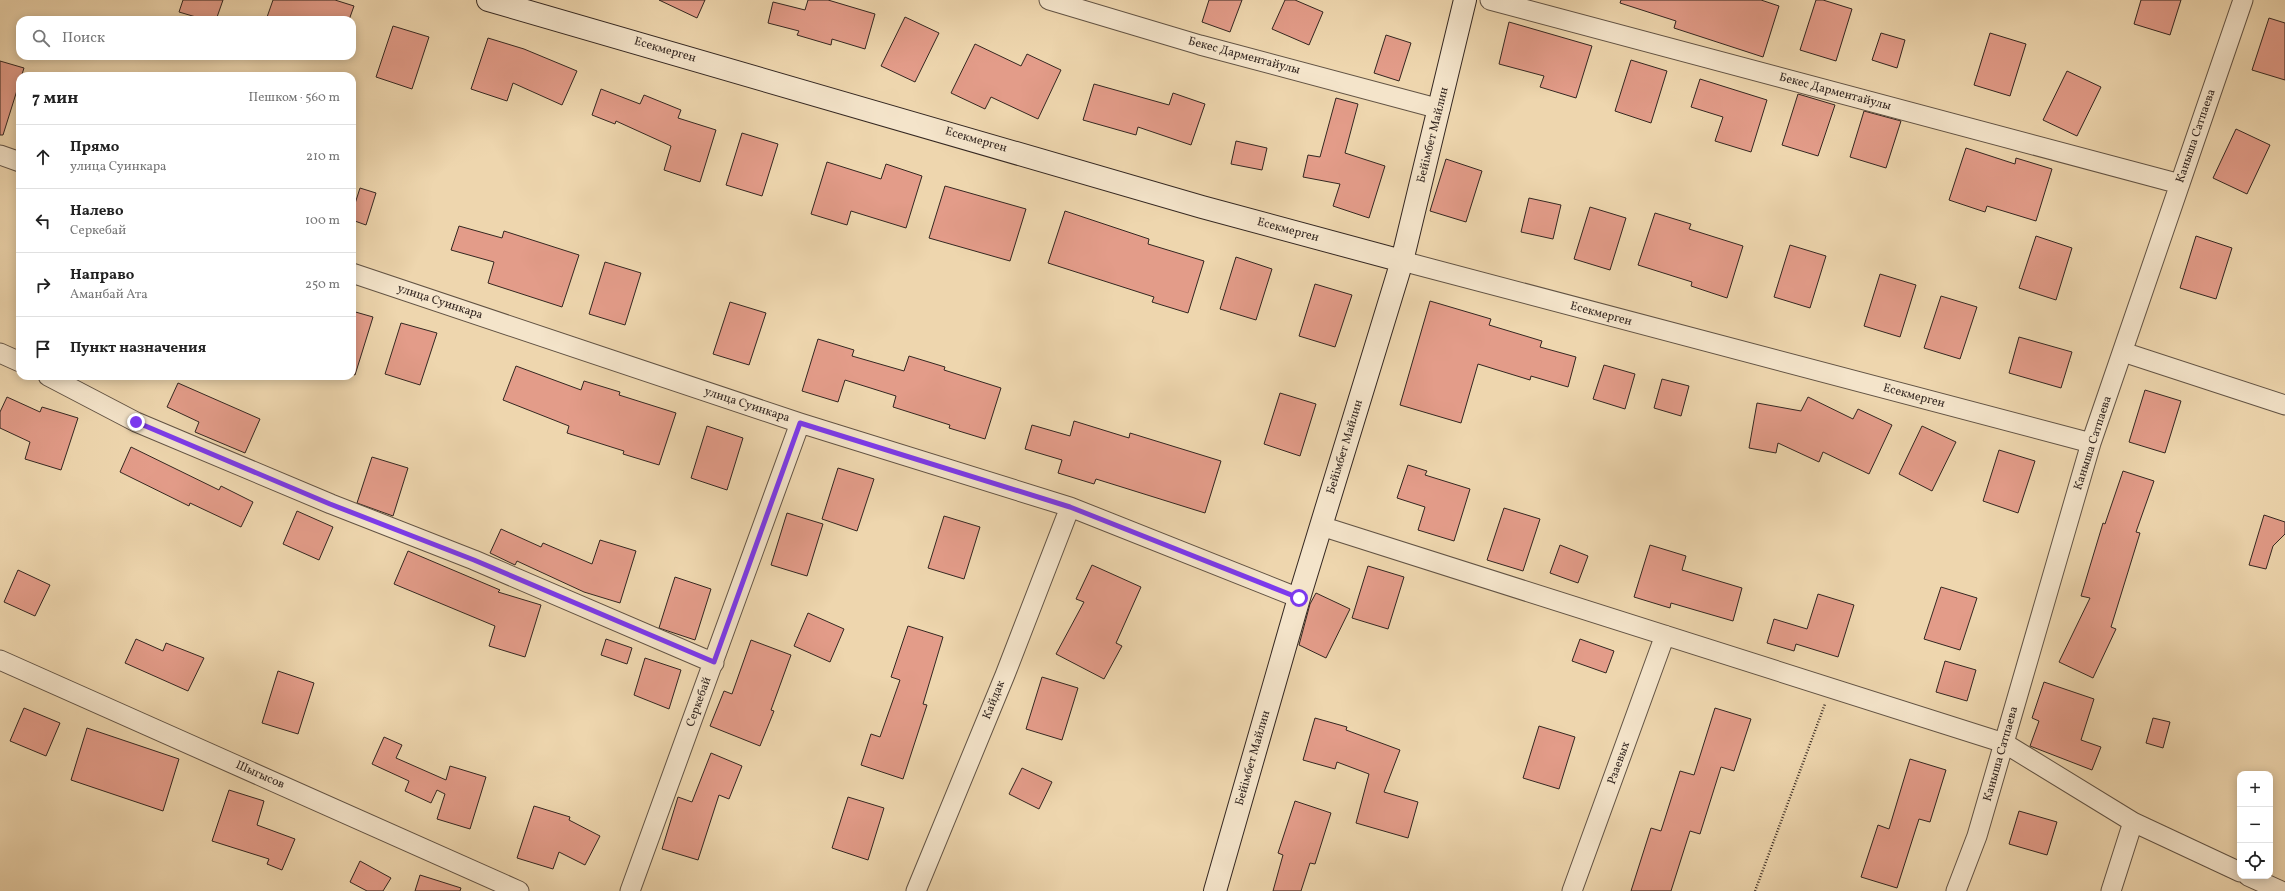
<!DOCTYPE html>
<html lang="ru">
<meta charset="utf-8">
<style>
body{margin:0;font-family:Vollkorn,serif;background:#f6f6f6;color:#222}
.controls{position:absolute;right:12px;bottom:12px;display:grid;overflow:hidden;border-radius:8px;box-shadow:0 2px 10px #0003}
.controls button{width:36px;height:36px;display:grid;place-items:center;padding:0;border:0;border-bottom:1px solid #e0e0e0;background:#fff;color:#222;font:20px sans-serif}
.stop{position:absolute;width:12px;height:12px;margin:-9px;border:3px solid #7c3aed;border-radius:50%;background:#fff}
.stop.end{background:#7c3aed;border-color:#fff;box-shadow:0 1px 4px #0008}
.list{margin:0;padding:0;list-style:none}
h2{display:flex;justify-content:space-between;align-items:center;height:52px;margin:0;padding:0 16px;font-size:17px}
h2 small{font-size:13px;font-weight:400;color:#767676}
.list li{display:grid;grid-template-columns:26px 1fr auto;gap:12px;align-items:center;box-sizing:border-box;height:64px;padding:0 16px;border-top:1px solid #e0e0e0}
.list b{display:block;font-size:15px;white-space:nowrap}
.list p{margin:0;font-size:13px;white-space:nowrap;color:#767676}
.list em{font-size:13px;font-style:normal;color:#767676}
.icon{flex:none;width:22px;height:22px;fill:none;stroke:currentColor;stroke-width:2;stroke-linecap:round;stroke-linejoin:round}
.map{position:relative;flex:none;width:2285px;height:891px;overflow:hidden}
.search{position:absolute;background:#fff;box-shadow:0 2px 10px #0003;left:16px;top:16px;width:340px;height:44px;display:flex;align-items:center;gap:10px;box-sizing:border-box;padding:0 14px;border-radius:12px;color:#767676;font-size:15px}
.panel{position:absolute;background:#fff;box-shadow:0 2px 10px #0003;left:16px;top:72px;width:340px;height:308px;border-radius:12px}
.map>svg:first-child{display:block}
.building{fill:#e39c89;stroke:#342721}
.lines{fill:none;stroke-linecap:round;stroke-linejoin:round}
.street-casing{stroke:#625344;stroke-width:21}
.secondary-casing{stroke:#342721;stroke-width:24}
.path{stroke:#342721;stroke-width:2.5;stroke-dasharray:1 2;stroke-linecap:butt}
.street{stroke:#f4e4ca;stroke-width:19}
.secondary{stroke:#f4e4ca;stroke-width:22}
.route{stroke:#7c3aed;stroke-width:5}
.labels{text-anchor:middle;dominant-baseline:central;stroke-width:3;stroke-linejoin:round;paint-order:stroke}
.street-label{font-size:12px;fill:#342721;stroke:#f4e4ca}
</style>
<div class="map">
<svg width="2285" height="891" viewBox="0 0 2285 891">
<rect width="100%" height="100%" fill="#eed6ae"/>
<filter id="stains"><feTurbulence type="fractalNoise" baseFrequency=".005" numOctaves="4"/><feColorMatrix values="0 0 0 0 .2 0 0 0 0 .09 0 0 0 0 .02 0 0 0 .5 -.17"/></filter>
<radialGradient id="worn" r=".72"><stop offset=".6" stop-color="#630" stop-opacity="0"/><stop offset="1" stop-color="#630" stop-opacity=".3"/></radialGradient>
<path class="building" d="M183 0H223L216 20H206L179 12Z
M273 0H335L354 6 349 20H266Z
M659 0H705L697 18Z
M808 0H828L875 14 865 49 832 39 831 45 797 35 799 31 768 23 773 2 805 10Z
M1209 0H1242L1230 32 1202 22Z
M1285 0H1295L1323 12 1309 45 1272 29Z
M1621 0H1761L1779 6 1763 57 1674 28 1676 21 1620 3Z
M1816 0H1823L1852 9 1836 61 1800 50Z
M2141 0H2181L2170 35 2134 24Z
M905 17 939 33 915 82 881 66Z
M2269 18 2285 23V80L2252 70Z
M1509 22 1592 46 1576 98 1540 87 1544 76 1499 64Z
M393 26 429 37 412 89 376 77Z
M1881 33 1905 40 1897 68 1872 60Z
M1990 33 2026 44 2010 96 1974 85Z
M1386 35 1411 43 1399 81 1374 73Z
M488 38 524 49 577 71 562 105 513 83 507 101 471 89Z
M975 44 1021 66 1027 54 1061 70 1038 119 991 97 985 109 951 93Z
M1631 60 1667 71 1651 123 1615 111Z
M0 61 24 68 3 135H0Z
M2067 71 2101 87 2077 136 2043 120Z
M1700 79 1767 100 1751 152 1715 141 1723 117 1691 107Z
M1094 84 1169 105 1173 93 1205 104 1191 145 1138 127 1136 135 1083 120Z
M601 89 640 104 644 95 681 110 678 118 716 130 700 182 664 170 671 146 616 121 615 124 592 115Z
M1798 94 1835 105 1818 156 1782 145Z
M1336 98 1358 104 1345 153 1385 166 1369 218 1333 206 1340 184 1303 177 1308 155 1320 157Z
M1864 111 1901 121 1886 168 1850 157Z
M2236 129 2270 145 2247 194 2213 178Z
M742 133 778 144 762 196 726 185Z
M1236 141 1267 148 1262 170 1231 164Z
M1966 148 2015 164 2016 158 2052 169 2036 221 1987 206 1985 212 1949 200Z
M1446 159 1482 171 1466 222 1430 211Z
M827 162 881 179 886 164 922 176 906 228 851 211 847 225 811 214Z
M945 186 1026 209 1010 261 929 238Z
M360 188 376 193 366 225 352 220V213Z
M1529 198 1561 205 1553 239 1521 232Z
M1590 207 1626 218 1610 270 1574 259Z
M1065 211 1149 239 1148 244 1204 261 1188 313 1152 302 1154 297 1048 263Z
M1655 213 1691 224 1689 229 1743 246 1727 298 1691 286 1692 282 1638 265Z
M459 226 502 238 504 231 579 255 562 307 488 283 494 262 451 250Z
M2036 236 2072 248 2056 300 2019 288Z
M2196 236 2232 248 2216 299 2180 288Z
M1790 245 1826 256 1810 308 1774 297Z
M1236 257 1272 269 1256 320 1220 309Z
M605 262 641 273 625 325 589 314Z
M1880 274 1916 285 1900 337 1864 326Z
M1315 284 1352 295 1335 347 1299 336Z
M1941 296 1977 307 1960 359 1924 348Z
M1430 301 1491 319 1489 325 1542 341 1540 347 1576 357 1568 387 1531 376 1530 380 1478 364 1461 423 1400 405Z
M730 302 766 313 749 365 713 354Z
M352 311 373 317 355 375 352 374Z
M401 323 437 333 420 385 385 374Z
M2019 337 2072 352 2061 388 2009 373Z
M818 339 854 350 852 356 904 371 909 356 945 367 944 370 1001 388 985 439 949 428 950 425 893 407 896 396 845 380 838 402 802 391Z
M1604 365 1635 374 1625 409 1593 399Z
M516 366 581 390 584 381 620 392 619 395 676 413 659 465 623 454 624 451 567 433 569 426 503 400Z
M1662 379 1689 386 1681 416 1654 408Z
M178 383 260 419 245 453 195 432 199 422 167 407Z
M2145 390 2181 401 2165 453 2129 442Z
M1280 393 1316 404 1300 456 1264 444Z
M7 397 40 412 42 407 78 418 61 470 25 459 30 442 0 428V412Z
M1808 397 1853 419 1858 409 1892 425 1869 474 1823 452 1819 462 1778 443 1776 453 1749 448 1757 403 1801 411Z
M1074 421 1129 438 1130 433 1221 461 1205 513 1096 479 1094 484 1058 473 1062 460 1025 449 1032 425 1070 436Z
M707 426 743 438 727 490 691 478Z
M1922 426 1956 442 1932 491 1899 474Z
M131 447 219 490 221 486 253 502 241 527 190 503 189 506 120 472Z
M1999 450 2035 461 2018 513 1983 501Z
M372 457 408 468 393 516 357 503Z
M1408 465 1427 471 1425 475 1470 489 1454 541 1418 530 1425 507 1397 498Z
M838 468 874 479 857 531 822 519Z
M2123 471 2154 481 2136 532 2140 533 2111 627 2116 629 2093 678 2059 662 2090 598 2081 596 2103 523 2105 524Z
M1504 508 1540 519 1523 571 1487 560Z
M297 511 333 527 319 560 283 544Z
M787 513 823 524 807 576 771 565Z
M2264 515 2285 522V534L2273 546 2266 569 2249 565Z
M944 516 980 527 964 579 928 568Z
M501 529 541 547 543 543 592 564 600 540 636 551 620 603 584 592 517 561 515 565 490 553Z
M1560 545 1588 556 1578 583 1550 573Z
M1650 545 1686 556 1682 570 1742 588 1733 621 1671 603 1670 608 1634 597Z
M408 551 500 590 498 592 541 605 525 657 489 646 495 626 394 584Z
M1092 565 1141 587 1116 643 1122 646 1104 679 1056 654 1084 602 1076 599Z
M1368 566 1404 577 1388 629 1352 618Z
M18 570 50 585 35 616 4 602Z
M675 577 711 589 695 640 659 628Z
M1941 587 1977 598 1960 650 1924 639Z
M1316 593 1350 609 1326 658 1299 645 1310 604Z
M1818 594 1854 605 1838 657 1796 644 1794 651 1767 643 1774 619 1807 629Z
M808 613 844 629 830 662 794 646Z
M908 626 943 637 923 704 927 705 903 779 861 765 871 734 880 737 900 680 891 677Z
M136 639 163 651 166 643 204 658 188 691 125 663Z
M606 639 632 648 627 664 601 655Z
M1580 639 1614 651 1606 673 1572 661Z
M751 640 791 655 771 710 774 711 760 746 710 726 724 691 732 694Z
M645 658 681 670 669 709 634 695Z
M1945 661 1976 670 1967 701 1936 692Z
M278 671 314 683 298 734 262 723Z
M1042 677 1078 688 1062 740 1026 729Z
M2044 682 2094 699 2081 740 2101 747 2092 770 2030 746 2039 721 2032 718Z
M24 708 60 723 46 756 10 741Z
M1715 708 1751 719 1734 771 1721 767 1700 834 1690 831 1671 891H1631L1651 828 1661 831 1680 771 1694 775Z
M1315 718 1347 727 1346 730 1400 750 1384 792 1418 802 1408 838 1356 823 1369 774 1337 762 1335 769 1303 760Z
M2153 718 2170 722 2163 748 2146 743Z
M1539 726 1575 737 1559 789 1523 778Z
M87 728 179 759 163 811 71 780Z
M384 737 402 745 396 758 446 780 450 766 486 777 470 829 437 819 445 794 437 790 431 803 405 791 409 781 372 764Z
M711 753 742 766 729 799 719 795 698 860 662 849 678 797 692 802Z
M1910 759 1946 770 1930 822 1919 819 1897 888 1861 877 1878 825 1889 829Z
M1022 768 1052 782 1039 809 1009 794Z
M229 790 264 801 257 825 295 839 282 870 267 864 269 859 212 841Z
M848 797 884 808 868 860 832 848Z
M1295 801 1331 813 1315 864 1310 863 1301 891H1273L1283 855 1278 853Z
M534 806 570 817 569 820 600 836 585 865 559 852 553 869 517 858Z
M2019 811 2057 822 2047 855 2009 844Z
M360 861 391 878 383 891H367L350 882Z
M420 875 461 888 460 891H415Z"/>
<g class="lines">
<defs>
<path id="street" d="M1049 0 1200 45 1440 109
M1490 0 2180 184
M0 155 20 162
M1402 261 2091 443
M352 273 800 423 1070 507 1299 598
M2123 352 2285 405
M0 353 20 362
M48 376 136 422 331 504 474 560 714 663
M1321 526 2004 743 2133 822 2240 872
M0 660 519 891
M2248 876 2281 891
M630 891 800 423
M916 891 1005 675 1070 507
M1572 891 1665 635
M1956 891 1977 836 2091 443 2243 0
M2111 891 2133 822"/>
<path id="secondary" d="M488 0 1202 207 1402 261
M1215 891 1299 598 1402 261 1465 0"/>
</defs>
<use href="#street" class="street-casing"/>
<use href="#secondary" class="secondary-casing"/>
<path class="path" d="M1755 891 1825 704"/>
<use href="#street" class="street"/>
<use href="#secondary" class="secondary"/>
</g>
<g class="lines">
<path class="route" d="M136 422 330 504 474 560 714 662 800 423 1070 507 1299 598"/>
</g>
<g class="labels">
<g class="street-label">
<text transform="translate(665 50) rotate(16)">Eсекмерген</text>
<text transform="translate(1244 56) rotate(15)">Бекес Дарментайулы</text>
<text transform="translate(1835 92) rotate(15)">Бекес Дарментайулы</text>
<text transform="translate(1433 135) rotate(-76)">Бейімбет Майлин</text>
<text transform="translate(2196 136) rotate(-71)">Каныша Сатпаева</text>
<text transform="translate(976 140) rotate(16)">Eсекмерген</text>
<text transform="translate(1288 230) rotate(15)">Eсекмерген</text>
<text transform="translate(440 302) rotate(18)">улица Суинкара</text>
<text transform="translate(1601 314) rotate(15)">Eсекмерген</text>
<text transform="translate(1914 396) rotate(15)">Eсекмерген</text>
<text transform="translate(747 405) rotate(18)">улица Суинкара</text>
<text transform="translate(2093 443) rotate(-72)">Каныша Сатпаева</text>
<text transform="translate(1345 447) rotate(-73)">Бейімбет Майлин</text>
<text transform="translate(994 700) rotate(-68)">Кайдак</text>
<text transform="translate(699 702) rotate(-70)">Серкебай</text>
<text transform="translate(2001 754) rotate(-74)">Каныша Сатпаева</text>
<text transform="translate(1253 758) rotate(-74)">Бейімбет Майлин</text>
<text transform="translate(1619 763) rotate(-70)">Рзаевых</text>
<text transform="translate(260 775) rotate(24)">Шыгысов</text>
</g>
</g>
<rect width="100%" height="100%" filter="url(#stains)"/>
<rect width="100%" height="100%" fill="url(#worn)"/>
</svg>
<div class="controls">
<button>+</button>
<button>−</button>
<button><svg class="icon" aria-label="locate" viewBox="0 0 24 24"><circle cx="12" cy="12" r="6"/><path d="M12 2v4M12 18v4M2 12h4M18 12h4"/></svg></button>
</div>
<div class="stop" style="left:1299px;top:598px"></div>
<div class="stop end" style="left:136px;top:422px"></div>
<div class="search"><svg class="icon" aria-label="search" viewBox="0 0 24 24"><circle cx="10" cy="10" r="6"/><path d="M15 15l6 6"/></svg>Поиск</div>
<section class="panel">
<h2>7 мин<small>Пешком · 560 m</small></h2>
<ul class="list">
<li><svg class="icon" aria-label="ahead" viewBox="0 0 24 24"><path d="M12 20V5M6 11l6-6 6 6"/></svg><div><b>Прямо</b><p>улица Суинкара</p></div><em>210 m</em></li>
<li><svg class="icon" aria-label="left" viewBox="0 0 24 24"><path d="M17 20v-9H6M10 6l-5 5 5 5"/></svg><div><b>Налево</b><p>Серкебай</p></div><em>100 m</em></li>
<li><svg class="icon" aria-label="right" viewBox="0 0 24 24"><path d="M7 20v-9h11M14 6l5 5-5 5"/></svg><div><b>Направо</b><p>Аманбай Ата</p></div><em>250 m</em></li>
<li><svg class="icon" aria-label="arrive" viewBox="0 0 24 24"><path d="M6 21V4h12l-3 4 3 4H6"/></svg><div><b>Пункт назначения</b></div></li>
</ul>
</section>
</div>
